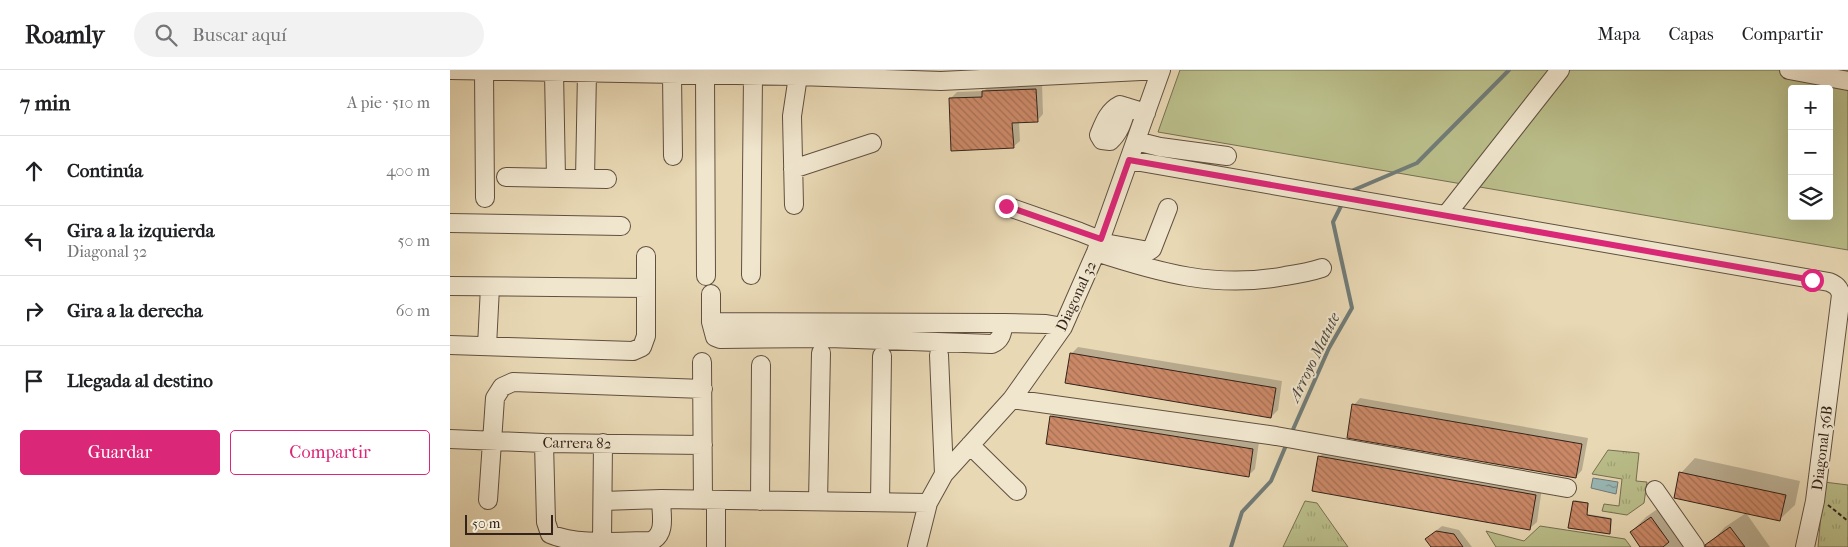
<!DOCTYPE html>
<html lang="es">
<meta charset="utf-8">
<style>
body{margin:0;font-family:"IM FELL French Canon",serif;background:#f2f2f2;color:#202124}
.controls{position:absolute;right:15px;top:15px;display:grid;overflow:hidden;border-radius:5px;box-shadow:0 5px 20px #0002}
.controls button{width:45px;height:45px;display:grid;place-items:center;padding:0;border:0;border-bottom:1px solid #e0e0e0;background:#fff;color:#202124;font:25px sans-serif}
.scale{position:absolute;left:15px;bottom:12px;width:88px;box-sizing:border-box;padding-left:5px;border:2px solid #34231a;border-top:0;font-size:14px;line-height:18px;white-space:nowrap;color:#34231a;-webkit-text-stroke:4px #f0e6ce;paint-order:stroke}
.stop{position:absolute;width:15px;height:15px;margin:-11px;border:4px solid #db2777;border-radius:50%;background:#fff}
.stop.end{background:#db2777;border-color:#fff;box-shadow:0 1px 5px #0008}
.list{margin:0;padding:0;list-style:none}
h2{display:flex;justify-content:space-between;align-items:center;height:65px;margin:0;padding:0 20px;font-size:21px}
h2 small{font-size:16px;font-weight:400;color:#757577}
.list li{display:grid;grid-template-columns:32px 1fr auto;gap:15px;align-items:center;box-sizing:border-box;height:70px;padding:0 20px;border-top:1px solid #e0e0e0}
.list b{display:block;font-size:19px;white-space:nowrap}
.list p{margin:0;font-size:16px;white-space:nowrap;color:#757577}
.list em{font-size:16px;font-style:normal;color:#757577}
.actions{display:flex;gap:10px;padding:15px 20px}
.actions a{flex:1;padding:11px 0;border:1px solid #db2777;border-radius:5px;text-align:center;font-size:18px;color:#db2777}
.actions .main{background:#db2777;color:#fff}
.icon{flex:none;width:28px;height:28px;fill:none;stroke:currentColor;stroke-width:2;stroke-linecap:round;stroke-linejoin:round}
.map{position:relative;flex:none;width:1398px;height:477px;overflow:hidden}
header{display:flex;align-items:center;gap:30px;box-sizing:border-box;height:70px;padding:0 25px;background:#fff;border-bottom:1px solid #e0e0e0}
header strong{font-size:24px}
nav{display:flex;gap:28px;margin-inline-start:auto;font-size:18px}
.search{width:350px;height:45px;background:#f2f2f2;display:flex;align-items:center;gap:12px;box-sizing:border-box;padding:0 18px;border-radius:28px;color:#757577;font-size:19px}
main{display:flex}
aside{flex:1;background:#fff}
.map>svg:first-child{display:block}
.green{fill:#babe8a;stroke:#777052;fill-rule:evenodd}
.park{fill:url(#park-tufts);stroke:#777052}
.water{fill:url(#water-ripples);stroke:#717c78}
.shadow{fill:#0003}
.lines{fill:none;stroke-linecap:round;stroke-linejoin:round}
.stream{stroke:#717c78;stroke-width:4}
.building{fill:url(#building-back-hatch);stroke:#34231a}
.minor-casing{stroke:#615040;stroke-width:20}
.path{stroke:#34231a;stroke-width:2;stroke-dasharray:4 2.5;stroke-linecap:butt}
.minor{stroke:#f0e6ce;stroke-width:18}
.route{stroke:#db2777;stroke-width:6}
.labels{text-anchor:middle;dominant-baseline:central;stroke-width:4;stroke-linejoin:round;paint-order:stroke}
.street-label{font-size:15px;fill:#34231a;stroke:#f0e6ce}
.water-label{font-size:16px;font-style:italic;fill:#4d4841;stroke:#f0e6ce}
</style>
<header>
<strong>Roamly</strong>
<div class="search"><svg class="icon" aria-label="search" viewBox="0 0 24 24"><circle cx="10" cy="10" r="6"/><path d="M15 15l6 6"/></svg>Buscar aquí</div>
<nav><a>Mapa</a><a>Capas</a><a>Compartir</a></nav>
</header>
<main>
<aside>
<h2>7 min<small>A pie · 510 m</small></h2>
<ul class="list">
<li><svg class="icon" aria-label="ahead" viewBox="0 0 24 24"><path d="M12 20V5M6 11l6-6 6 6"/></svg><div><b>Continúa</b></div><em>400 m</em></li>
<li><svg class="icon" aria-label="left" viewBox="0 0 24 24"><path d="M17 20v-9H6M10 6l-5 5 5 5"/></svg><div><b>Gira a la izquierda</b><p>Diagonal 32</p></div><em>50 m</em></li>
<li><svg class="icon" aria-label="right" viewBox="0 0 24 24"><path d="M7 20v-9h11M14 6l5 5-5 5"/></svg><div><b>Gira a la derecha</b></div><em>60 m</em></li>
<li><svg class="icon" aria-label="arrive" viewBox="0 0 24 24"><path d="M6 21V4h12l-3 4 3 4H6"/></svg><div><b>Llegada al destino</b></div></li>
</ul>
<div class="actions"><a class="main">Guardar</a><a>Compartir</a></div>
</aside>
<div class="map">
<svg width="1398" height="477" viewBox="0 0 1398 477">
<defs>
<pattern id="park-tufts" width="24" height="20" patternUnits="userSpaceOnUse" patternTransform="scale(1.25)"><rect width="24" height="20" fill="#babe8a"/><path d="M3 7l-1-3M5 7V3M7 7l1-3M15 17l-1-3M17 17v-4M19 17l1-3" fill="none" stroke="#a0a376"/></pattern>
<pattern id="water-ripples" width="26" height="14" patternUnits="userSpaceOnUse" patternTransform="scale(1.25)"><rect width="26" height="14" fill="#99b8b6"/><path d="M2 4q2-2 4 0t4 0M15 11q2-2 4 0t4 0" fill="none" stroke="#7e9593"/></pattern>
<pattern id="building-back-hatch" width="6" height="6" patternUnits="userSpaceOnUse" patternTransform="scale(1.25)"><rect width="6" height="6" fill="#ca8867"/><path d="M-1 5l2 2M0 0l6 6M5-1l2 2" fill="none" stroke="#a56f54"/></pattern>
</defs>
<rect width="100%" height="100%" fill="#e8d8b4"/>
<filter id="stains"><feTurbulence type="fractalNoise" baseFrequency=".004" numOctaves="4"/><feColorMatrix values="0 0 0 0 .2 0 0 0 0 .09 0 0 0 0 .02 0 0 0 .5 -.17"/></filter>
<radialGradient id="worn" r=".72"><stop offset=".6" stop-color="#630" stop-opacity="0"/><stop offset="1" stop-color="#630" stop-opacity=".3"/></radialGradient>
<path class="green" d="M730 0H1398V180L708 62ZM1342 19H1379V146H1342Z
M1090 456 1175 469 1181 477H1046L1036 461 1074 471Z"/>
<path class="park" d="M1158 380 1189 383 1186 411 1197 412 1194 433 1177 445 1152 441 1154 434 1169 436 1172 409 1142 404Z
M1374 412 1398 415V477H1368Z
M855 431 867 433 898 477H833Z"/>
<path class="water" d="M1143 408 1168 412 1166 424 1141 418Z"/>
<path class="shadow" d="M592 13 593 44 587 51 569 52 570 71 563 77 501 28 507 22 534 21 539 16Z
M628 277 832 311 828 340 821 347 621 284Z
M910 328 1138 368 1132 400 1126 407 904 335Z
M608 340 809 372 805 399 798 406 601 346Z
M876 380 1092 418 1087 452 1080 458 869 387Z
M1245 388 1350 411 1345 435 1330 449 1231 403Z
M1125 430 1139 433 1137 444 1162 448 1161 461 1159 463 1119 457Z
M1216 433 1248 477H1192L1181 462 1196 447Z
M1296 443 1320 477H1264L1261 472 1275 457Z
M992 456 1009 460 1022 477H983L982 464Z"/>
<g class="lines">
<path class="stream" d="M899 122 967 93 1059 0
M841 364 879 278 902 238 883 152 893 132
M781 477 792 442 821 411 837 373"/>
</g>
<path class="building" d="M586 19 588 52 562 53 564 78 501 81 499 28 532 27V21Z
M620 283 826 318 821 348 615 313Z
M902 334 1132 374 1126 408 897 368Z
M600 346 803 379 799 407 596 374Z
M868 386 1086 425 1080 460 862 421Z
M1229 402 1336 425 1330 451 1224 428Z
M1123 431 1138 433 1137 445 1161 449 1160 464 1118 458Z
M1201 447 1219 472 1213 477H1190L1180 462Z
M1280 457 1295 477H1255V475Z
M986 461 1004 464 1013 477H981L975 469Z"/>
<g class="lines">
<defs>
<path id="minor" d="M0 0 348 6 491 11 711 0
M1339 0 1398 11
M34 1 35 128
M104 2 106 108
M222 4 223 86
M255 4 256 206
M677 37C673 50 670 62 660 71L652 70 649 65C654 53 658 41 670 35L696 43
M686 71 710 77 777 86
M679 90 1379 212C1386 215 1389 217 1391 225L1365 431 1355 477
M343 99 422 73
M56 107 157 109
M135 109 137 2
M344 135 342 46 348 6
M556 136 630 162 660 174 699 181 702 179 718 138
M996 145 1110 0
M0 153 171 156
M646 182C710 203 767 219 835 206 848 204 860 202 872 198
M301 205 303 5
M0 216 195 218
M261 224V252L554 253 596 254 613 257
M261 252 265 267 270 269 379 268 542 274C552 270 552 262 554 253
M0 275 183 281 192 277 196 266V186
M37 276 40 217
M489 285 494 404
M252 292 253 430
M562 329 826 366 1117 418
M0 369 94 373 253 375
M94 373 96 452 100 464C128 476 170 471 201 471 217 464 211 444 211 429
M520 375 567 421
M1205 420 1245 477
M38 430 45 328 52 317 63 312 253 319
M266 430V477
M153 431 211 429 478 433
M310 431 311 295
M368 431 371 283
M430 432 432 286
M152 471 153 373
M467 477 478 433 494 404 562 329 613 257 646 182 711 0"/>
</defs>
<use href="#minor" class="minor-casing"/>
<path class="path" d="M1378 435 1398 451"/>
<use href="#minor" class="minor"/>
</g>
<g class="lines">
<path class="route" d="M556 136 651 169 679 90 1362 210"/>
</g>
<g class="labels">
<g class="street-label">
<text transform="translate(626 226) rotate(-65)">Diagonal 32</text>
<text transform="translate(127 373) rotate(1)">Carrera 82</text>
<text transform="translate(1372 378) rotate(-83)">Diagonal 36B</text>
</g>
<g class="water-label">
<text transform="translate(864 287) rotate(-64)">Arroyo Matute</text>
</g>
</g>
<rect width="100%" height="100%" filter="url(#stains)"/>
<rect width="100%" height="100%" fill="url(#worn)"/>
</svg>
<div class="controls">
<button>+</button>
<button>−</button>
<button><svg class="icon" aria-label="layers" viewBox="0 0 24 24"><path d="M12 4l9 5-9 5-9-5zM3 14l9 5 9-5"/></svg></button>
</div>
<div class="scale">50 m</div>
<div class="stop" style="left:1362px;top:210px"></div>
<div class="stop end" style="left:556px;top:136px"></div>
</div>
</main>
